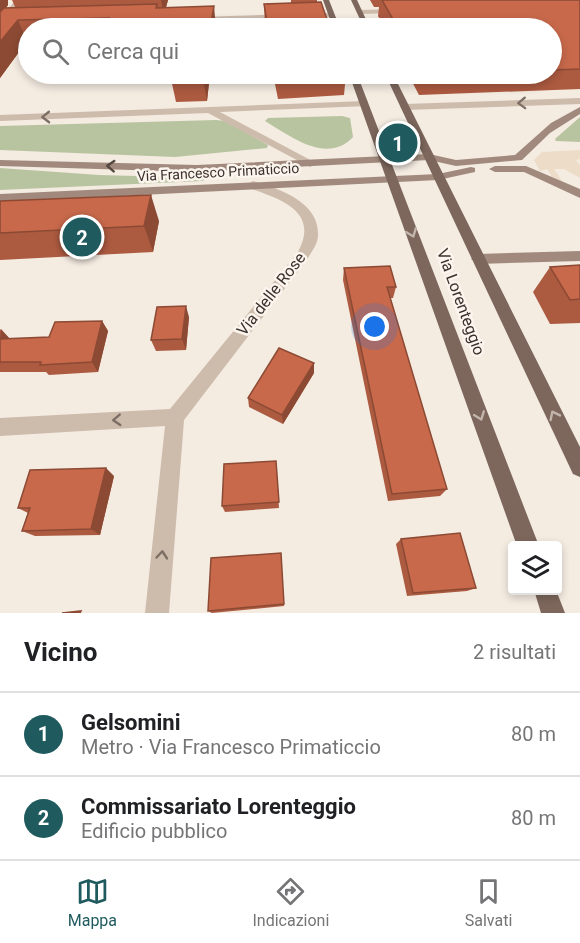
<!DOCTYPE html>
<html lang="it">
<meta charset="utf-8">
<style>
body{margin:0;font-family:Roboto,sans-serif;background:#f2f2f2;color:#202124}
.controls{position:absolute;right:18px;bottom:18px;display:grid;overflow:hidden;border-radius:6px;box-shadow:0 3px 9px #0003}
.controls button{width:54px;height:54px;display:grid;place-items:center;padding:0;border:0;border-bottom:2px solid #e0e0e0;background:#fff;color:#202124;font:30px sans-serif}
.you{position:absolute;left:375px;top:327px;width:21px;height:21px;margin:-15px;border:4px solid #fff;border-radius:50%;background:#1a73e8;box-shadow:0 0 0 9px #1a73e833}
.badge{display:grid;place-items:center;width:39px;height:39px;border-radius:50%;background:#1f5a5e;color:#fff;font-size:20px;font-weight:700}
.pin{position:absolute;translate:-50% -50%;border:3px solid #fff;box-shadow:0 2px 6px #0006}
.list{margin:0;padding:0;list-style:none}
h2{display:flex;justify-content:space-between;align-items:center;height:78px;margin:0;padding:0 24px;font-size:26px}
h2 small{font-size:20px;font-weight:400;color:#757577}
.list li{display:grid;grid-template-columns:39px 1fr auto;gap:18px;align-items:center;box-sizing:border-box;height:84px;padding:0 24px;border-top:2px solid #e0e0e0}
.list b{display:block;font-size:22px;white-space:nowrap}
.list p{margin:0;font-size:20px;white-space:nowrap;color:#757577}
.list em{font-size:20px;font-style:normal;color:#757577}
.icon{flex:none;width:33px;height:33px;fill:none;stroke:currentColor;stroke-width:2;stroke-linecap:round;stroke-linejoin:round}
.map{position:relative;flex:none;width:580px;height:613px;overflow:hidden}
.search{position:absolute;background:#fff;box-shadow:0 3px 9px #0003;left:18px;right:18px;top:18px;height:66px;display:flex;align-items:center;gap:15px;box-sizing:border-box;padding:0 21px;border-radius:33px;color:#757577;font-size:22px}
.sheet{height:246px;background:#fff}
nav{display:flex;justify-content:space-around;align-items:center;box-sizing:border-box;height:84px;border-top:2px solid #e0e0e0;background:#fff;font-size:16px;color:#757577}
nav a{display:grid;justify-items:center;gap:3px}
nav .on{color:#1f5a5e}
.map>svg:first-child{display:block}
.green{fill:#b8c4a0}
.plaza{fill:#ecdcc8}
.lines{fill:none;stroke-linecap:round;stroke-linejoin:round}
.street{fill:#cdbbac;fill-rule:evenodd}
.secondary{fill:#a18a7d;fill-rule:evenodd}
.primary{fill:#7d675c;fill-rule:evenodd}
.wall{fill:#ac5a40}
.shaded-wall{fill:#8c4a34}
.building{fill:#c8694b;stroke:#8c4a34;stroke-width:1.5}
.oneway{stroke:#7d6f65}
.oneway2{stroke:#544640}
.oneway3{stroke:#c2b5ac}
.labels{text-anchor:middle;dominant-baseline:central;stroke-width:5;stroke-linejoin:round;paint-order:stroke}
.far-street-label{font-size:14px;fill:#3b302b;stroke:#fbf5ee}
.street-label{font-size:16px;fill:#3b302b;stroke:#fbf5ee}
</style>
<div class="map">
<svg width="580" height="613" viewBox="0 0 580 613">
<rect width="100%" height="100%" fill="#f4ebe1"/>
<path class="green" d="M342 116 350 118 353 137C327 165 290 136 265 121L268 118Z
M580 117V142L556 141 555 139Z
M216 120 226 121 268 145 267 148 175 157 0 150V126Z
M0 168 99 175 209 178 202 181 0 190Z"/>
<path class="plaza" d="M580 150V159L576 160 580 165V178L564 169H554L562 181 552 177 547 169 540 171 534 160 542 152Z"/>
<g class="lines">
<path class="street" d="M16 0H23L0 25V18Z
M397 9 400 13 360 14 356 12 360 10Z
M332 13 335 17 197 21 193 19 197 17Z
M580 98V104L405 110 400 107 405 104Z
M365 101 368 102V106L220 112 314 162 316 164 310 167 208 113 0 121V115Z
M253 181C278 188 318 202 318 233 319 242 312 251 308 258L184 420 169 613H145L165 426 0 436V418L170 409 298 252C320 211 280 199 249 188L247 185Z"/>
<path class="secondary" d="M580 107V114L550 133 522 160 456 166 429 160 197 172 0 166V160L197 165 429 154 456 160 515 155 551 123Z
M526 166 580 189V198L524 172H495L489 169 495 166Z
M471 167 475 168V172L438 180 0 202V194L438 174Z
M580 251V261L478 264 471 259 478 254Z"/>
<path class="primary" d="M323 0H329L340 28H333Z
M351 0H357L370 28H364Z
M349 74H357L539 546H517Z
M385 74H393L580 447V477L573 474Z
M534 590H556L565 613H541Z"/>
</g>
<path class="wall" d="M0 0H8V5L6 8 15 7 12 0H168L166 7 216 26V28H28V41H27L0 78Z
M291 0H317V2L330 28H265L264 4 291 3Z
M370 0H580V89L419 95 408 74H552V28H385L378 16 379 7H374Z
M97 74H210L207 101 176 102 171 79 172 75 98 77Z
M273 74H346L344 95 278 99Z
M0 201 159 221 153 252 0 260Z
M580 265V323L550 324 533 292 550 267Z
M344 268 396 287 393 298H390L447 489 440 496 388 501 343 280Z
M189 317 186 350 156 351 151 340Z
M102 321 108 331 98 372 49 375 46 372H0V329L10 339 49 337Z
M314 373 283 424 249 407 248 398Z
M276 461 279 508 225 512 222 506Z
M114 476 100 535 35 536 22 531 28 513 18 508Z
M401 539 476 588 467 591 407 596 396 544Z
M281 553 284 606 212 613 208 611Z"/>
<path class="shaded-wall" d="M0 0H8V5L0 15Z
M161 0H168L164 15Z
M214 6 216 28H210Z
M18 20 27 41 0 78V42Z
M204 74H210L207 101 203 78Z
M151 195 159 221 153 252 144 226Z
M186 306 189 317 186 350 182 339Z
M102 321 108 331 98 372 92 362Z
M1 329 10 339 0 343Z
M314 363V373L283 424 282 415Z
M106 468 114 476 100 535 91 529Z"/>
<path class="building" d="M382 0H580V69L552 70V28H398Z
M321 2 330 28H268L264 4Z
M157 4 156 8 214 6 210 28H104L109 18 18 20 0 42V12L4 8Z
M172 74H204L203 78 171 79Z
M277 74H333L277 76Z
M151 195 144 226 0 233V201Z
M580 265V299L570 300 550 267Z
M390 266 396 287H387L447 489 392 494 344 268Z
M186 306 182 339 151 340 157 307Z
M102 321 92 362 40 365 41 362H0V339L49 337 55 322Z
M279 348 314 363 282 415 248 398Z
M276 461 279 502 222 506 224 464Z
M106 468 91 529 22 531 30 508H18L30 470Z
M460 533 476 588 413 593 401 539Z
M281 553 284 604 208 611 211 558Z
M81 611 80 613H62Z"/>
<defs><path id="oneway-chevron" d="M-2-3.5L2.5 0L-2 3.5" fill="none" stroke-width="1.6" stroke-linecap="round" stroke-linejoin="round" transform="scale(1.5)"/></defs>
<g class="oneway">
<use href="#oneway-chevron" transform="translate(522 103) rotate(178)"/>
<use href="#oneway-chevron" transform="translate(46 117) rotate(179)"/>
<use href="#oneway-chevron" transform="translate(117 420) rotate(177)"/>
<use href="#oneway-chevron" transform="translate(162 555) rotate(-85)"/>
</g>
<use class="oneway2" href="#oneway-chevron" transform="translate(111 166) rotate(-177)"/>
<g class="oneway3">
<use href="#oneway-chevron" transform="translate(412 233) rotate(69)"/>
<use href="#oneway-chevron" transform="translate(554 415) rotate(-116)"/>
<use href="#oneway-chevron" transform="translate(480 416) rotate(69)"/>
</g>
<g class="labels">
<g class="far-street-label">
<text transform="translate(218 172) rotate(-3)">Via Francesco Primaticcio</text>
</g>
<g class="street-label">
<text transform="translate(271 294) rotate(-52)">Via delle Rose</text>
<text transform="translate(461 302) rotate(70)">Via Lorenteggio</text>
</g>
</g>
</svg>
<div class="controls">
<button><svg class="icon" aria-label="layers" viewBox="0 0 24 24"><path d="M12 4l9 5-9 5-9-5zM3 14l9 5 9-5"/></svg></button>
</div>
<div class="you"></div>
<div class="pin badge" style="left:398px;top:143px">1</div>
<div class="pin badge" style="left:82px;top:237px">2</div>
<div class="search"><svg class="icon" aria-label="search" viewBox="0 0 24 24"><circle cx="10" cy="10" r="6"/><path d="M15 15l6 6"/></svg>Cerca qui</div>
</div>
<section class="sheet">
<h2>Vicino<small>2 risultati</small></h2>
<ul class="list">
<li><span class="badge">1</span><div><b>Gelsomini</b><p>Metro · Via Francesco Primaticcio</p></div><em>80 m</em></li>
<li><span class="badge">2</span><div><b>Commissariato Lorenteggio</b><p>Edificio pubblico</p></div><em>80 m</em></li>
</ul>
</section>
<nav>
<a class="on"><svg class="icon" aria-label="map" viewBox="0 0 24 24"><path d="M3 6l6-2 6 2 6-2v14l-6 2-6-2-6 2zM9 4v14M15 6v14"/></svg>Mappa</a>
<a><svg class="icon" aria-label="directions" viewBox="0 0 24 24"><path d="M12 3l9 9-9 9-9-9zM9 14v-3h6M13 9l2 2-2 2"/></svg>Indicazioni</a>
<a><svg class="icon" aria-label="saved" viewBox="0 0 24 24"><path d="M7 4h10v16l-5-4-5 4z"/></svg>Salvati</a>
</nav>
